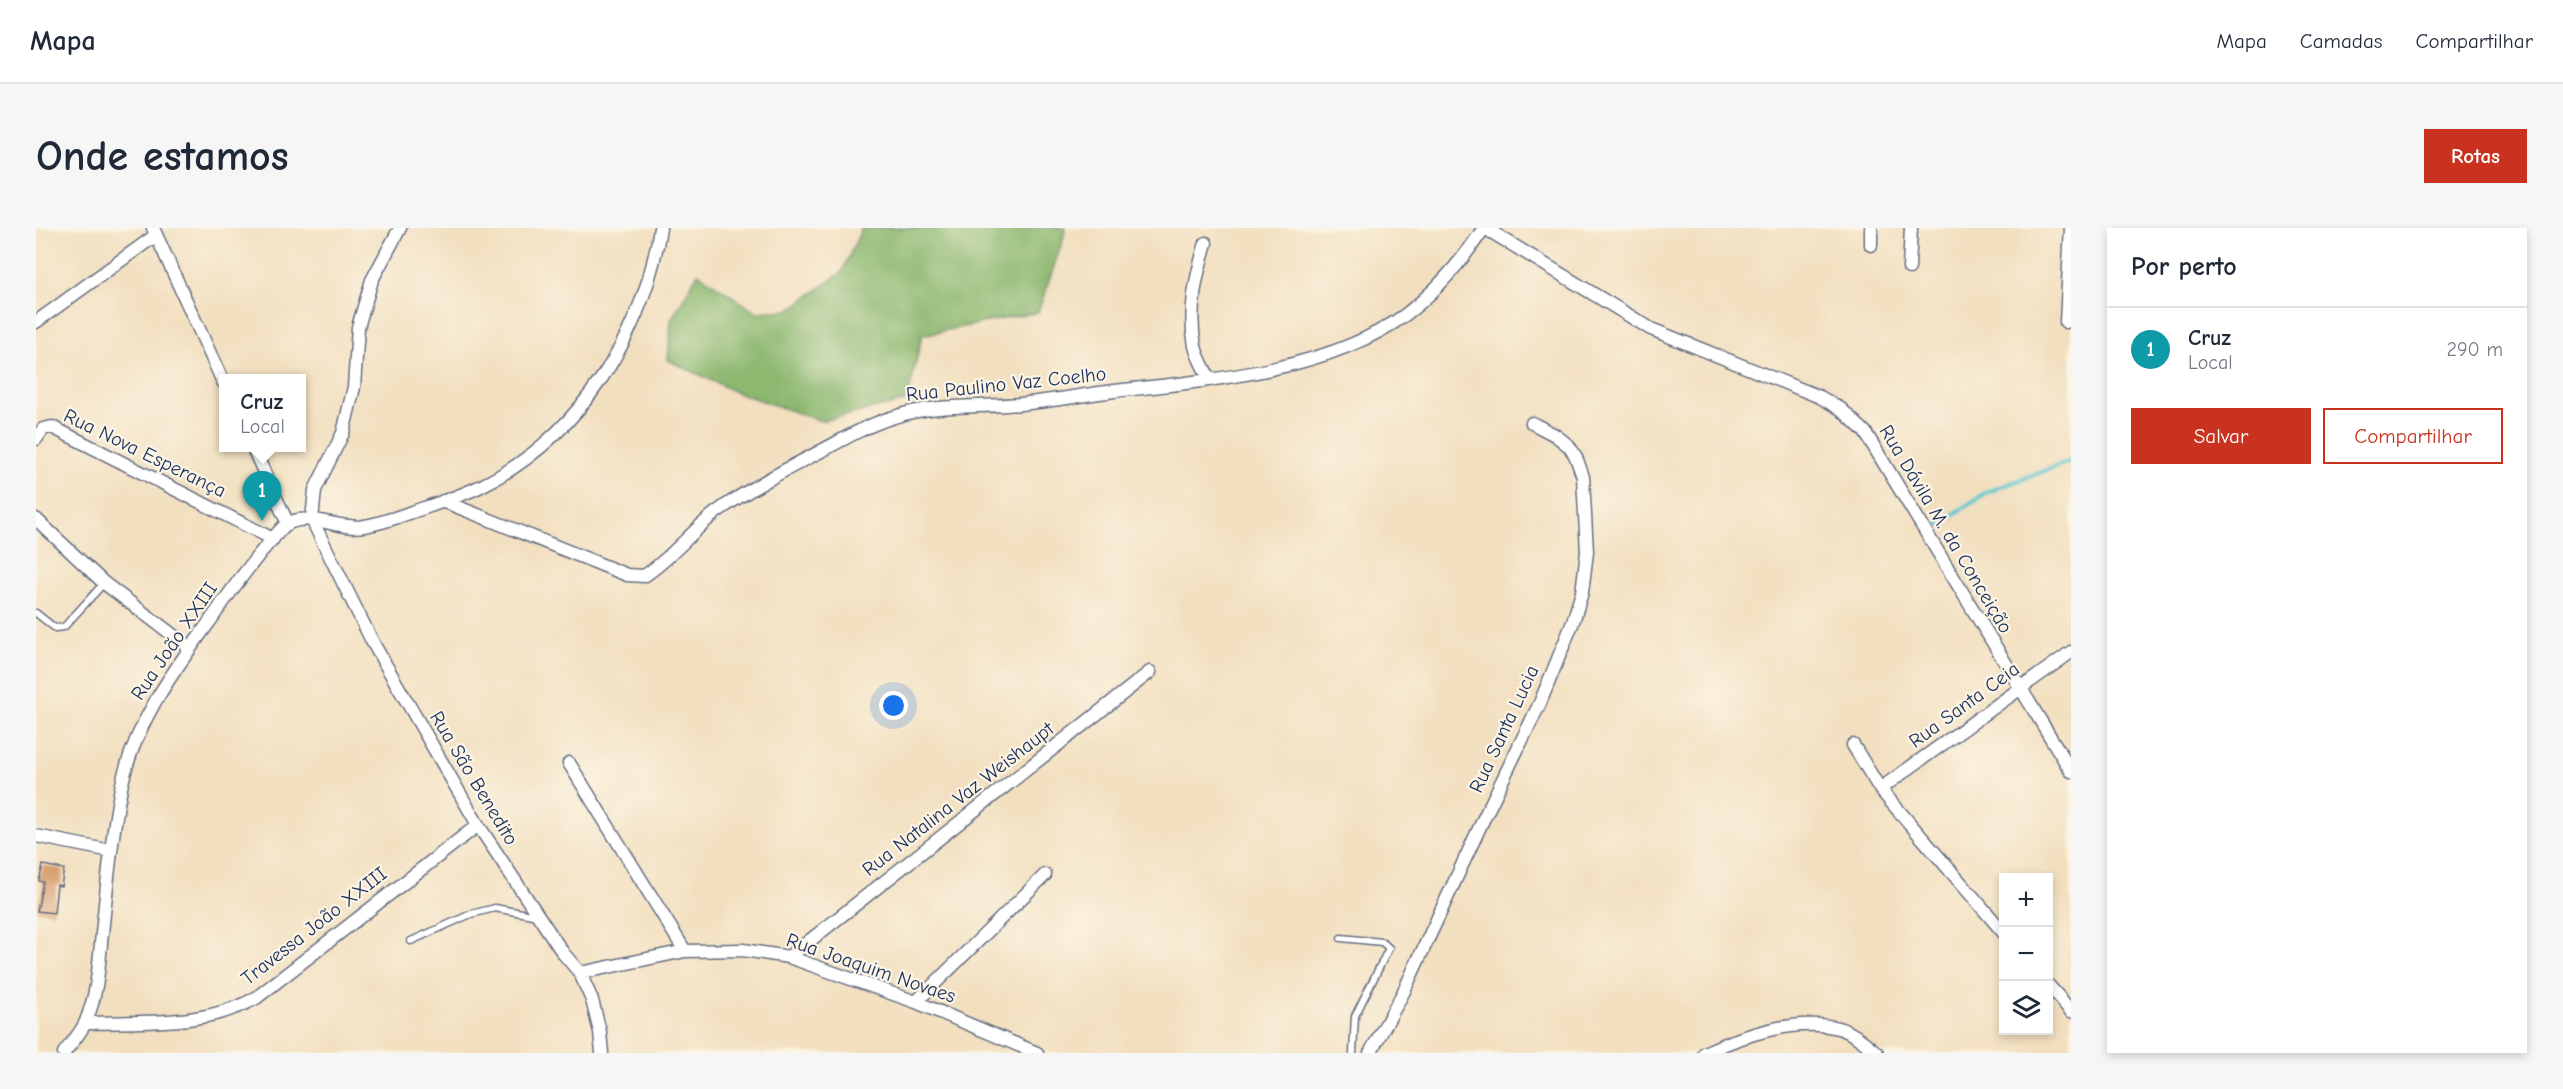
<!DOCTYPE html>
<html lang="pt">
<meta charset="utf-8">
<style>
body{margin:0;font-family:"Comic Neue",sans-serif;background:#f6f6f7;color:#1f2937}
.controls{position:absolute;right:18px;bottom:18px;display:grid;overflow:hidden;border-radius:0px;box-shadow:0 3px 9px #0003}
.controls button{width:54px;height:54px;display:grid;place-items:center;padding:0;border:0;border-bottom:2px solid #e0e1e3;background:#fff;color:#1f2937;font:30px sans-serif}
.you{position:absolute;left:858px;top:478px;width:21px;height:21px;margin:-15px;border:4px solid #fff;border-radius:50%;background:#1a73e8;box-shadow:0 0 0 9px #1a73e833}
.badge{display:grid;place-items:center;width:39px;height:39px;border-radius:50%;background:#c8321e;color:#fff;font-size:20px;font-weight:700}
.pin{position:absolute;translate:-50% -50px;filter:drop-shadow(0 2px 3px #0008)}
.pin::after{content:'';position:absolute;top:32px;width:21px;height:18px;background:inherit;clip-path:polygon(0 0,100% 0,50% 100%)}
.popup{position:absolute;left:183px;top:146px;width:87px;height:78px;box-sizing:border-box;display:grid;place-content:center;border-radius:0px;background:#fff;filter:drop-shadow(0 2px 4px #0005);font-size:20px;white-space:nowrap;color:#747a83}
.popup b{font-size:22px;color:#1f2937}
.popup::after{content:'';position:absolute;left:50%;top:100%;margin-left:-12px;border:12px solid transparent;border-top-color:#fff}
.list{margin:0;padding:0;list-style:none}
h2{display:flex;justify-content:space-between;align-items:center;height:78px;margin:0;padding:0 24px;font-size:26px}
h2 small{font-size:20px;font-weight:400;color:#747a83}
.list li{display:grid;grid-template-columns:39px 1fr auto;gap:18px;align-items:center;box-sizing:border-box;height:84px;padding:0 24px;border-top:2px solid #e0e1e3}
.list b{display:block;font-size:22px;white-space:nowrap}
.list p{margin:0;font-size:20px;white-space:nowrap;color:#747a83}
.list em{font-size:20px;font-style:normal;color:#747a83}
.actions{display:flex;gap:12px;padding:18px 24px}
.actions a{flex:1;padding:14px 0;border:2px solid #c8321e;border-radius:0px;text-align:center;font-size:21px;color:#c8321e}
.actions .main{background:#c8321e;color:#fff}
.icon{flex:none;width:33px;height:33px;fill:none;stroke:currentColor;stroke-width:2;stroke-linecap:round;stroke-linejoin:round}
.map{position:relative;flex:none;width:2035px;height:825px;overflow:hidden;border-radius:0px}
header{display:flex;align-items:center;gap:36px;box-sizing:border-box;height:84px;padding:0 30px;background:#fff;border-bottom:2px solid #e0e1e3}
header strong{font-size:28px}
nav{display:flex;gap:33px;margin-inline-start:auto;font-size:21px}
.intro{display:flex;align-items:center;justify-content:space-between;box-sizing:border-box;height:144px;padding:0 36px}
h1{margin:0;font-size:42px}
.button{padding:15px 27px;border-radius:0px;background:#c8321e;color:#fff;font-size:21px;font-weight:700}
main{display:flex;gap:36px;padding:0 36px}
aside{flex:1;background:#fff;border-radius:0px;box-shadow:0 3px 9px #0003}
.map>svg:first-child{display:block}
.forest{fill:#8cb86f;stroke:#547466;stroke-width:1.5}
.lines{fill:none;stroke-linecap:round;stroke-linejoin:round}
.stream{stroke:#5ac7d1;stroke-width:4.5}
.building{fill:#d49765}
.lane-casing{stroke:#666d80;stroke-width:9}
.street-casing{stroke:#666d80;stroke-width:15}
.lane{stroke:#fff;stroke-width:6}
.street{stroke:#fff;stroke-width:12}
.labels{text-anchor:middle;dominant-baseline:central;stroke-width:4.5;stroke-linejoin:round;paint-order:stroke}
.street-label{font-size:20px;fill:#1b2f5e;stroke:#fcf5e5}
</style>
<header>
<strong>Mapa</strong>
<nav><a>Mapa</a><a>Camadas</a><a>Compartilhar</a></nav>
</header>
<div class="intro"><h1>Onde estamos</h1><a class="button">Rotas</a></div>
<main>
<div class="map">
<svg width="2035" height="825" viewBox="0 0 2035 825">
<rect width="100%" height="100%" fill="#fcf5e5"/>
<filter id="ink" filterUnits="userSpaceOnUse"><feTurbulence type="fractalNoise" baseFrequency=".0167" numOctaves="2"/><feDisplacementMap in="SourceGraphic" scale="12" xChannelSelector="R" yChannelSelector="G"/><feConvolveMatrix kernelMatrix="1 2 1 2 8 2 1 2 1" color-interpolation-filters="sRGB"/></filter>
<filter id="wash" filterUnits="userSpaceOnUse"><feTurbulence type="fractalNoise" baseFrequency=".008" numOctaves="4" result="noise"/><feDisplacementMap in="SourceGraphic" scale="24" xChannelSelector="R" yChannelSelector="G"/><feGaussianBlur stdDeviation="1.35" result="paint"/><feColorMatrix in="noise" values="0 0 0 0 0 0 0 0 0 0 0 0 0 0 0 0 0 1.4 0 .05"/><feComposite in="paint" operator="in"/></filter>
<g filter="url(#wash)">
<rect width="100%" height="100%" fill="#f2dfbf"/>
<path class="forest" d="M826 0H1029L1027 12 1002 84 886 107 871 173 785 193 700 164 632 132 635 92 662 45 720 84 753 82 806 44Z"/>
<g class="lines">
<path class="stream" d="M1899 299 1951 264 2035 233"/>
</g>
<g id="blocks">
<path class="building" d="M7 637 28 641 25 658 21 657 18 685 1 683 7 654 3 653Z"/>
</g>
</g>
<g filter="url(#ink)">
<use href="#blocks" fill-opacity="0" stroke="#666d80" stroke-width="1.5"/>
<g class="lines">
<defs>
<path id="lane" d="M0 385 19 400 28 399 68 355
M1305 710 1346 714 1353 720 1319 788 1317 825
M375 713 435 686 459 680 502 688"/>
<path id="street" d="M117 0 187 154
M364 0 336 52 322 99 318 159 307 205 279 262 276 292 337 415 442 597 527 725 544 745 556 772 564 804 566 825
M1449 0 1615 101 1784 169 1805 181 1829 204 2035 543
M1170 15C1160 48 1152 83 1159 118 1161 129 1169 141 1174 152
M1835 17V0
M1873 40 1875 0
M0 94 120 7
M2030 94 2035 0
M0 211 7 201 16 199 237 311
M217 220 252 296
M407 273 591 347 608 348C635 331 656 302 682 283 716 259 753 240 789 221 811 209 834 196 858 189 899 175 941 180 984 176 1016 173 1047 167 1078 163 1170 153 1293 143 1369 87 1401 63 1426 33 1448 0
M0 291 68 355 154 420
M1817 517 1844 561 1968 705
M533 535 649 723
M1844 561 2035 424
M0 608 75 623
M753 729 1114 444
M544 745 649 723 707 722 753 729 880 774 1001 825
M2012 757 2035 783
M880 774 1009 647
M50 795C107 793 169 799 220 770L442 597
M28 825C35 815 46 804 50 793 62 765 63 734 66 705 71 658 75 611 84 565 96 499 135 446 174 393 194 364 215 334 239 308 242 305 247 298 251 296 274 283 304 303 328 298 347 295 364 288 382 282 403 275 425 268 445 258 543 210 608 106 624 0
M1334 825 1367 765 1447 592 1504 475 1537 394 1546 364 1551 324 1547 249 1540 229 1533 218 1519 207 1496 195
M1668 825C1705 808 1760 789 1802 800 1817 804 1829 815 1841 825"/>
</defs>
<use href="#lane" class="lane-casing"/>
<use href="#street" class="street-casing"/>
<use href="#lane" class="lane"/>
<use href="#street" class="street"/>
</g>
</g>
<g class="labels">
<g class="street-label">
<text transform="translate(970 156) rotate(-6)">Rua Paulino Vaz Coelho</text>
<text transform="translate(109 225) rotate(26)">Rua Nova Esperança</text>
<text transform="translate(1910 301) rotate(59)">Rua Dávila M. da Conceição</text>
<text transform="translate(138 413) rotate(-56)">Rua João XXIII</text>
<text transform="translate(1928 477) rotate(-36)">Rua Santa Ceia</text>
<text transform="translate(1468 501) rotate(-65)">Rua Santa Lucia</text>
<text transform="translate(438 550) rotate(59)">Rua São Benedito</text>
<text transform="translate(922 571) rotate(-38)">Rua Natalina Vaz Weishaupt</text>
<text transform="translate(278 698) rotate(-38)">Travessa João XXIII</text>
<text transform="translate(835 740) rotate(19)">Rua Joaquim Novaes</text>
</g>
</g>
</svg>
<div class="controls">
<button>+</button>
<button>−</button>
<button><svg class="icon" aria-label="layers" viewBox="0 0 24 24"><path d="M12 4l9 5-9 5-9-5zM3 14l9 5 9-5"/></svg></button>
</div>
<div class="you"></div>
<div class="pin badge" style="left:226px;top:293px;background:#0f9aa8">1</div>
<div class="popup"><b>Cruz</b>Local</div>
</div>
<aside>
<h2>Por perto<small></small></h2>
<ul class="list">
<li><span class="badge" style="background:#0f9aa8">1</span><div><b>Cruz</b><p>Local</p></div><em>290 m</em></li>
</ul>
<div class="actions"><a class="main">Salvar</a><a>Compartilhar</a></div>
</aside>
</main>
